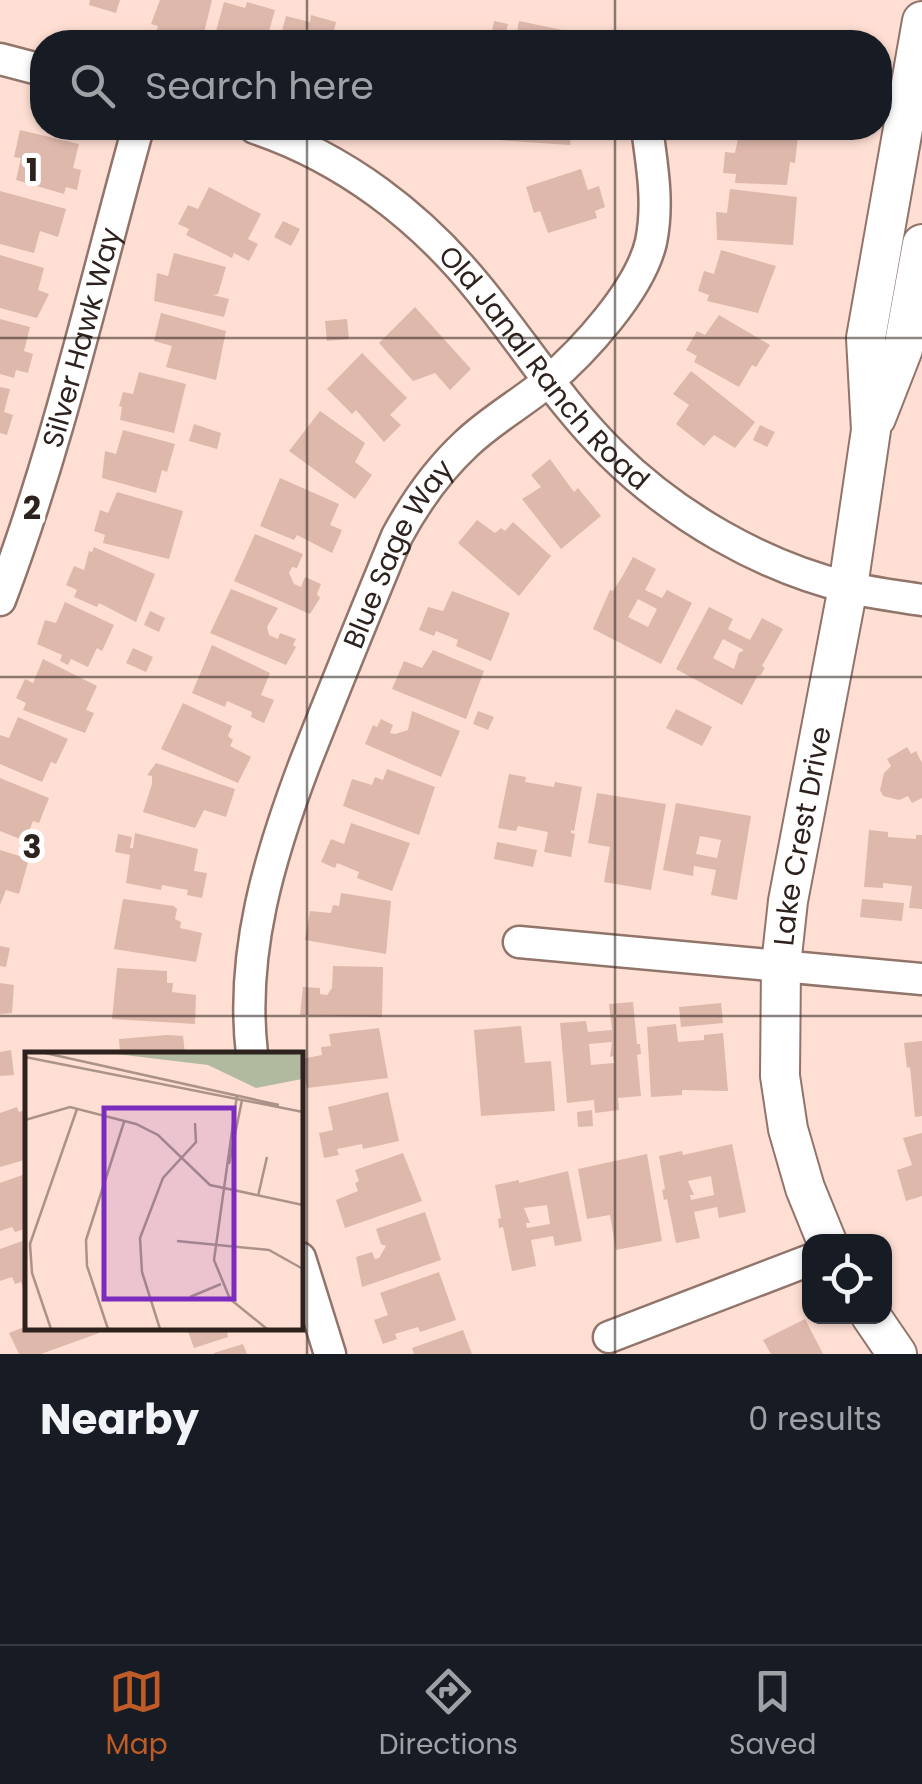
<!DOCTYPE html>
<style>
body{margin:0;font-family:Poppins,sans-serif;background:#20242c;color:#f1f3f6}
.controls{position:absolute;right:30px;bottom:30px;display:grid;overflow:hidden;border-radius:20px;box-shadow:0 2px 8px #0004}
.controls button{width:90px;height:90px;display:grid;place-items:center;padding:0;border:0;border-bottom:2px solid #363941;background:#171b24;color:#f1f3f6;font:50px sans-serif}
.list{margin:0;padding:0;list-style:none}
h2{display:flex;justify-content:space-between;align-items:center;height:130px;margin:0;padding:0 40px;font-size:42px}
h2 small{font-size:32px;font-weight:400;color:#9ea1a6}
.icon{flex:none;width:55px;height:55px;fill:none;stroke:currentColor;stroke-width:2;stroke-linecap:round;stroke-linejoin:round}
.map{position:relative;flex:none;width:922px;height:1354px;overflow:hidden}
.search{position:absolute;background:#171b24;box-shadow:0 2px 8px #0004;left:30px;right:30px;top:30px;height:110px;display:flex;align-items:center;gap:25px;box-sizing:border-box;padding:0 35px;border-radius:40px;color:#9ea1a6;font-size:38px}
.sheet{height:290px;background:#171b24}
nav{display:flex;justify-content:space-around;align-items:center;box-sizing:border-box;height:140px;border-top:2px solid #363941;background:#171b24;font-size:28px;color:#9ea1a6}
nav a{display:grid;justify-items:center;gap:5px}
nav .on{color:#bf5b27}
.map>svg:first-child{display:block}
.building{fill:#deb8ab;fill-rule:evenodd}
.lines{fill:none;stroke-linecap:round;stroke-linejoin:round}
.minor-casing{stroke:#91746a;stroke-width:35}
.major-casing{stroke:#91746a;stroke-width:42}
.minor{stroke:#fff;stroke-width:30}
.major{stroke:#fff;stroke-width:38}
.grid{fill:none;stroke:#2d221d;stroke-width:2.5;stroke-opacity:0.55}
.labels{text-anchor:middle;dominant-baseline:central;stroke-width:10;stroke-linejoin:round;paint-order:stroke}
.street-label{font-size:28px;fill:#2d221d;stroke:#fff}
.inset-road{fill:none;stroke:#ab938a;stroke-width:2.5}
.view{fill:#7b2cbf;fill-opacity:0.15;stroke:#7b2cbf;stroke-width:5}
.inset-edge{fill:none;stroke:#2d221d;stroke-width:5}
.grid-label{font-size:32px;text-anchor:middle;font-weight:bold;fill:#2d221d;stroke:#fff;stroke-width:10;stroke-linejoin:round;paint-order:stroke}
</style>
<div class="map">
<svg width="922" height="1354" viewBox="0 0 922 1354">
<rect width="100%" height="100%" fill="#ffdfd3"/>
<path class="building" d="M90 0H120L116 13 89 5Z
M160 0H212L202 41 178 35 176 42 155 37 158 26 151 24Z
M224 2 245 8 247 2 275 10 266 42H213Z
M311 15 336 22 331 42H279L286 16 310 22Z
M494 21 508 24 504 42H490Z
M519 21 572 32 570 42H515Z
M392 128H440L438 136 413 130 411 137 391 132Z
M501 128H572L570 145 499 140Z
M740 129 798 136 795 163 790 162 787 185 735 183 736 174 723 173 725 152 735 153Z
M20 130 79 144 73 168 81 170 77 190 66 187 64 194 16 180 21 158 14 157Z
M581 169 588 190 599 186 605 207 595 211 597 218 548 233 540 211 534 213 526 187Z
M209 187 261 214 248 239 258 244 249 261 234 253 232 258 186 235 189 229 178 224 188 205 198 209Z
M730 189 797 197 793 245 717 240 716 212 727 213Z
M0 191 66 209 58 237 40 231 34 253 0 244Z
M283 221 300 229 291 246 274 237Z
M721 250 776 266 758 313 707 301 709 295 698 291 704 271 714 274Z
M174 253 226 267 218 294 213 295 229 299 224 317 154 301 157 273 168 276Z
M0 255 44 268 38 290 49 294 37 318 0 308Z
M415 307 471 369 450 390 435 373 413 381 379 343Z
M161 313 226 331 216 380 166 367 172 346 154 341Z
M719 315 770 345 756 367 752 365 739 387 694 362 697 356 686 350 697 331 705 335Z
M0 319 30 327 24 351 33 354 28 373 16 370 14 378 0 374Z
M347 319 349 339 327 341 325 321Z
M362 353 407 398 390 415 401 425 384 442 356 410 352 414 327 389Z
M691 371 755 422 735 448 714 435 704 446 676 424 689 405 673 394Z
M139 372 186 384 174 433 120 420 122 407 119 406 123 392 133 394Z
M0 387 10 389 4 412 13 415 7 435 0 433Z
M320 411 365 443 355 462 372 475 355 499 289 451Z
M194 424 221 433 217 449 189 441Z
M760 425 775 432 767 447 753 440Z
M123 430 175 444 167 472 162 470 156 493 102 478 105 451 116 454Z
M550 459 574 492 578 488 601 516 561 549 522 499 541 487 531 475Z
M280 478 339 504 330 525 342 530 332 553 297 535 294 540 260 526Z
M117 492 183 511 169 559 103 543 105 535 94 531 100 510 108 513Z
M477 520 495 533 501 528 505 531 513 522 551 556 519 596 458 543Z
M255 534 303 554 297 568 292 567 289 573 294 584 301 587 305 577 321 584 317 594 320 598 310 614 234 581Z
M94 547 155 574 136 622 99 603 97 607 74 597 77 590 66 585 74 566 84 570 89 551 92 552Z
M633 557 656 569 645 590 662 598 667 590 692 603 661 664 593 629 610 590 613 591 622 577ZM638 599 657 609 648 627 628 617Z
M231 589 278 608 267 627 269 635 278 639 280 633 296 639 293 645 296 647 286 665 210 633Z
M452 591 510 613 491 661 456 646 458 640 436 631 434 636 419 630 428 607 443 611Z
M65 602 114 625 102 651 97 648 88 667 71 659 68 665 60 661 62 655 37 644 45 620 56 623Z
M709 607 733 619 728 629 750 640 762 618 783 629 762 666 765 668 760 676 758 675 742 705 676 669ZM723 639 744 650 739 653 734 669 713 658Z
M150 611 165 618 159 632 144 625Z
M212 645 270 673 261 695 274 700 264 723 251 717 252 712 227 701 225 707 192 693Z
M133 648 153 657 146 672 126 663Z
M433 650 484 671 466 719 392 689 404 661 422 668Z
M43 659 97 686 86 710 94 713 85 733 23 710 26 703 16 698 25 679 33 683Z
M183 703 232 726 228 736 233 740 230 746 251 757 238 783 161 749Z
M676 709 712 727 702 746 666 728Z
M412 711 460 731 441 777 365 744 373 725 377 727 381 719 393 725 390 733 395 734 408 730Z
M478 711 494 717 488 730 473 724Z
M18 717 68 739 56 764 51 762 42 782 0 764V735L9 738Z
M907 747 911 754 916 751 922 763V798L912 803 908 796 899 800 883 796 880 790 884 773 891 766 887 759Z
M156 763 235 789 226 817 204 810 195 828 143 812 152 784V776L147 775Z
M387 769 435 787 419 835 343 806 352 779 372 785 375 777 383 780Z
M509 774 526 777 525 782 554 787 555 782 582 787 574 831 571 830V833L575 834 571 857 544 852 548 832 518 826 516 831 498 828Z
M0 778 49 798 39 823 33 821 25 841 0 831Z
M597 793 666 804 651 890 604 882 610 847 588 843Z
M676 803 751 816 737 900 711 895 716 870 694 866 693 876 663 870ZM700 836 721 840 717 858 696 854Z
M351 823 410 843 392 891 357 878 359 872 337 863 335 868 321 862 331 839 344 844Z
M869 830 888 832V837L916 839V835H922V909L909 908 912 886 883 883V888L864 887Z
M135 833 198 849 194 871 207 873 202 898 187 895 188 890 162 885 161 890 126 883 130 855 115 852 118 834 132 837 130 848H133Z
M497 842 537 850 533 867 494 859Z
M0 850 29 859 19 894 6 890 0 905Z
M341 893 391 901 386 954 305 940 310 911 331 913 333 905 339 906Z
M123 899 174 906 177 909 175 919 181 922 180 928 202 933 196 962 114 949Z
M862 899 904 903 902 921 860 917Z
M0 946 10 948 6 967 0 966Z
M333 966 383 967 382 1017 300 1015 303 987 320 988V994L327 995 332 988Z
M117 968 167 971V983H173L172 992 196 995 195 1024 112 1019Z
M0 983 14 985 12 1013 0 1014Z
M633 1002 637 1044H640L641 1054 637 1055 641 1096 618 1098 619 1110 595 1113 594 1100 567 1103 560 1023 586 1021 588 1032 612 1030 609 1004ZM612 1042 610 1057 613 1056 614 1063 591 1065 589 1044Z
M721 1003 723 1023 681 1027 679 1007Z
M676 1024 678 1042 704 1040V1035L723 1033 728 1091 682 1090V1095L651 1097 647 1027Z
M521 1026 525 1063 551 1061 555 1111 481 1116 474 1030Z
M379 1028 388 1078 307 1088 301 1059 322 1055 321 1047 331 1046 329 1034Z
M167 1035 183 1036 185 1054H120L119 1039Z
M922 1041V1116L915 1117 910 1067 907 1068 904 1043Z
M11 1050 14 1075 0 1076V1052Z
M388 1092 399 1141 363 1149 362 1144 337 1149 339 1155 324 1158 319 1133 333 1130 328 1107Z
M17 1107 19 1112 28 1109V1159L0 1167V1113Z
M592 1110 593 1126 578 1127 577 1112Z
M922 1133V1196L906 1201 897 1170 912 1165 903 1138Z
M732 1144 746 1212 719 1218 717 1207 694 1212 700 1238 676 1243 667 1199 664 1200 662 1190 665 1189 659 1156 682 1151 683 1155ZM711 1176 714 1195 691 1200 690 1195H694L688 1181Z
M403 1153 422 1201 345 1228 336 1200 358 1191 355 1183 359 1181 355 1170Z
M647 1154 662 1241 616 1250 610 1215 587 1219 578 1169Z
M568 1171 582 1241 555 1246 553 1236 531 1240 536 1266 512 1271 503 1227 499 1228 498 1219 501 1218 495 1185 519 1180V1183ZM547 1205 550 1224 527 1228 526 1223H530L524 1208Z
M28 1173V1228L15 1232 12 1227 0 1231V1183Z
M425 1212 441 1260 362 1287 356 1257 372 1252 375 1259 379 1258 386 1246 381 1244 376 1229Z
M28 1239V1300H27L21 1282 15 1284 12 1277 0 1281V1249Z
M439 1272 456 1320 420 1332 418 1327 395 1334 397 1339 383 1344 374 1320 388 1315 380 1293Z
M805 1319 823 1354H771L763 1340Z
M27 1326H96L99 1333 41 1354H19L9 1333Z
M186 1326H239V1327L227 1331 228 1337 194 1348Z
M463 1330 472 1354H414L412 1348Z
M243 1344 247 1354H214V1353Z"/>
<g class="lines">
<defs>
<g id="minor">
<path d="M0 59 42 70"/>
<path id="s1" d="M255 128C344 158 420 216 479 289 524 344 561 404 612 454 675 516 761 566 847 587 872 593 897 596 922 600"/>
<path id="s2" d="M0 600C58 447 94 286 138 128"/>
<path d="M519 942 922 979"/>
<path id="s3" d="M252 1054C240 953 270 855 305 763 335 687 366 611 397 536 416 501 437 471 466 444 490 421 520 404 546 383 583 352 640 290 651 242 659 203 652 166 647 128"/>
<path d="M300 1258 330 1354"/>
<path d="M609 1337 810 1260"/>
</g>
<g id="major">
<path d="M876 418 903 349 922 244"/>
<path id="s4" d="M827 1242 805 1188 788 1129 780 1076 781 965 788 901 848 587 871 430 866 338 922 21"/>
<path d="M871 1316 897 1354"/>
</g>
</defs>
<use href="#minor" class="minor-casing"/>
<use href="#major" class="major-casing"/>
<use href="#minor" class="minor"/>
<use href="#major" class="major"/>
</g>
<path class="grid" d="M307 0V42M615 0V42M307 128V1354M615 128V1354M0 338H922M0 677H922M0 1016H922"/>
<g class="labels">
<g class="street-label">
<text stroke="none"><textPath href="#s2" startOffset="275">Silver Hawk Way</textPath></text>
<text stroke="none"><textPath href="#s1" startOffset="382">Old Janal Ranch Road</textPath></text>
<text stroke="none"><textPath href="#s3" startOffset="528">Blue Sage Way</textPath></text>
<text stroke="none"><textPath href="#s4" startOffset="415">Lake Crest Drive</textPath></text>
</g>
</g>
<g transform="translate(25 1052)">
<rect width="278" height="278" fill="#ffdfd3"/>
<path d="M83 1H277V27L231 36 183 13Z" fill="#b1ba9f"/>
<path class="inset-road" d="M20 1 254 53M0 5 278 60M212 43 189 208 205 247 242 277M0 68 45 55 111 72 133 83 185 133 278 153M204 112 217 48M233 144 242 105M152 189 244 198 278 217M165 245 196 232M26 277 7 221 5 192 52 57M83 277 62 214 61 188 99 70M135 277 117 220 115 186 138 126 171 90 170 71"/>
<path class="view" d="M79 56H209V247H79Z"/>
<rect width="278" height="278" class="inset-edge"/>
</g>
<g class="grid-label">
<text x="32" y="181">1</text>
<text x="32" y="519">2</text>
<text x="32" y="858">3</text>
</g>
</svg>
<div class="controls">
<button><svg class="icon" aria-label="locate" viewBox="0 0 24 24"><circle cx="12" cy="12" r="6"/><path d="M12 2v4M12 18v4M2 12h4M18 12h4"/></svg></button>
</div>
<div class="search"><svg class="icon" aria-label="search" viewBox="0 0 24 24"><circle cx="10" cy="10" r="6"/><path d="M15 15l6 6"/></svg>Search here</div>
</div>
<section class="sheet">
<h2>Nearby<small>0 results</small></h2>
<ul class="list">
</ul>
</section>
<nav>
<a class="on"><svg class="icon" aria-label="map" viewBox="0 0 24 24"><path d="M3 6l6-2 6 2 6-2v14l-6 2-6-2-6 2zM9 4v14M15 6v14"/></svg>Map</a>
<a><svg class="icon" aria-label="directions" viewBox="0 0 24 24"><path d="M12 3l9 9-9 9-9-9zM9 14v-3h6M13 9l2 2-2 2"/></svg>Directions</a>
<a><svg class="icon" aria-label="saved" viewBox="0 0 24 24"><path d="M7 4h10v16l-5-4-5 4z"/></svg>Saved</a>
</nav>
